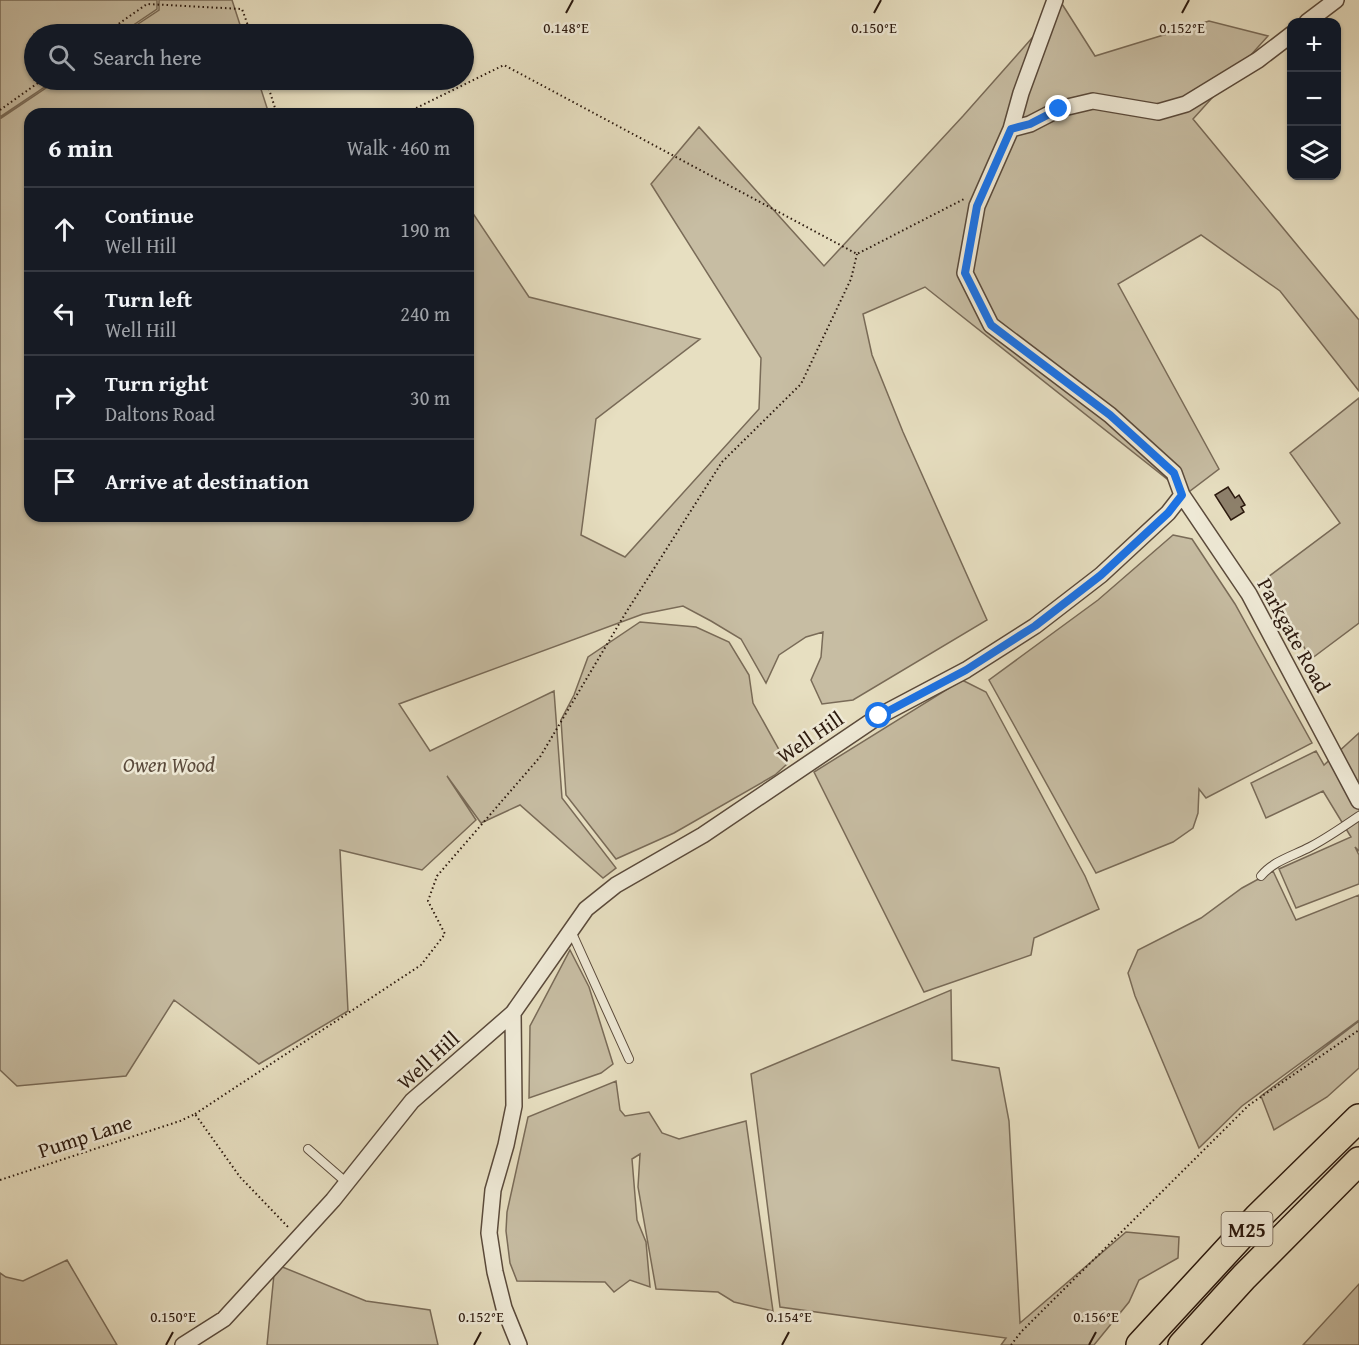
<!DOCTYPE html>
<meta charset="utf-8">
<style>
body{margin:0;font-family:"Gentium Book Plus",serif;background:#242831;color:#f1f3f6}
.controls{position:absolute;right:18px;top:18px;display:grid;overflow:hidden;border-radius:12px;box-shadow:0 2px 4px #0004}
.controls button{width:54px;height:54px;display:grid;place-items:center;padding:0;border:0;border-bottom:2px solid #363941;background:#171b24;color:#f1f3f6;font:30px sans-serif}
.stop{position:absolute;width:18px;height:18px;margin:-14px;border:4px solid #1a73e8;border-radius:50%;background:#fff}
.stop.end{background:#1a73e8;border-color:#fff;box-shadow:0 2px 6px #0008}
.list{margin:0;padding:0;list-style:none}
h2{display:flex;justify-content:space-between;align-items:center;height:78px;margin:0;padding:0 24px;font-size:26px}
h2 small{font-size:20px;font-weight:400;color:#9ea1a6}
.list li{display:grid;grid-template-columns:39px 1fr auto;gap:18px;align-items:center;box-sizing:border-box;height:84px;padding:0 24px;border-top:2px solid #363941}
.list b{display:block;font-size:22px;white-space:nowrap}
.list p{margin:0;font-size:20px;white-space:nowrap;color:#9ea1a6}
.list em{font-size:20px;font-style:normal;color:#9ea1a6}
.icon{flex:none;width:33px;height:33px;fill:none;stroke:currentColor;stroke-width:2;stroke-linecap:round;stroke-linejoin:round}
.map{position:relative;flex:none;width:1359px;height:1345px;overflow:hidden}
.search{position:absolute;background:#171b24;box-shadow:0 2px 4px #0004;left:24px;top:24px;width:450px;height:66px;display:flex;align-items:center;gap:15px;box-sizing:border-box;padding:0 21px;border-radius:33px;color:#9ea1a6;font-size:22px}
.panel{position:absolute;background:#171b24;box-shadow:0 2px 4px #0004;left:24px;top:108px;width:450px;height:414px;border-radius:18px}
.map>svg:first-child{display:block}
.green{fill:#c7bda3;stroke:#796b58;stroke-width:1.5}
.building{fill:#8d806b;stroke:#2b190e;stroke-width:1.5}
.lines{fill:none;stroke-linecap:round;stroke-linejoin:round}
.service-casing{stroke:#5a4a3b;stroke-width:10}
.minor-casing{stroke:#5a4a3b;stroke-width:18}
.motorway-casing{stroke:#2b190e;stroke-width:30}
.path{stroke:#2b190e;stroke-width:2;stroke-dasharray:1.5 3;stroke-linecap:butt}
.service{stroke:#efead7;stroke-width:8}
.minor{stroke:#efead7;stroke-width:15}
.motorway{stroke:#e7dfc1;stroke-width:27}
.route{stroke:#1a73e8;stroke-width:8}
.ticks{fill:none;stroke:#2b190e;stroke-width:2}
.labels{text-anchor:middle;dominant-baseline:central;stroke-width:5;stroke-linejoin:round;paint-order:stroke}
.shield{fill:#efead7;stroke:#66584a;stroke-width:1.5}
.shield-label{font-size:20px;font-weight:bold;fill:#2b190e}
.street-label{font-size:21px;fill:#2b190e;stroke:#efead7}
.park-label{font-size:21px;font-style:italic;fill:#5a4a3b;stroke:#efead7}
.ticks-label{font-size:15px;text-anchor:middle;fill:#2b190e;stroke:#efead7;stroke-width:5;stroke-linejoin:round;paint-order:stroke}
</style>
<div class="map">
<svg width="1359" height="1345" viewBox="0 0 1359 1345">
<rect width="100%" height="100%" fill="#e7dfc1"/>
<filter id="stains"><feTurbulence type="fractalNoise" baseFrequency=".00333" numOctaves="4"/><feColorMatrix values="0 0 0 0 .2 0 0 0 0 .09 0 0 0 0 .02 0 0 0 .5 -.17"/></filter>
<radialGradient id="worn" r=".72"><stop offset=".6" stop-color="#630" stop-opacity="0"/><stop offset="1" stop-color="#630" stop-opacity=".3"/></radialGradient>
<path class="green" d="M0 0H157V9L120 34H34V80H55L0 117Z
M159 0H232L243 34H123L159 10Z
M1062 4 1095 56 1209 21 1268 36 1193 119 1359 320V391L1280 291 1201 235 1118 284 1219 469 1186 494 925 287 863 314 872 355 903 432 987 620 853 700 822 704 811 680 821 657 823 632 806 637 779 655 766 683 741 639 711 621 683 606 643 614 399 704 430 751 554 691 562 798 616 868 603 878 520 805 481 823 447 776 476 820 422 870 340 850 348 1011 259 1064 174 1000 126 1076 17 1086 0 1070V119L58 80H258L269 114H30V516H468V206L529 297 700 339 596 419 581 535 625 557 759 409 761 358 651 184 699 127 824 266 963 116Z
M1359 398V623L1311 659 1264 580 1340 523 1290 453Z
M1173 535 1192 539 1235 604 1312 743 1206 798 1199 789 1198 813 1193 828 1173 842 1096 873 989 680 1098 600Z
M640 622 696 627 729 642 749 675 753 703 787 764 775 775 674 833 616 859 566 795 561 720 574 695 588 657Z
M962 680 986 692 1085 876 1099 909 1034 938 1031 955 924 992 814 772Z
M1359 733V851L1355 847 1359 855V884L1296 908 1279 869 1351 837 1323 791 1266 818 1251 783 1316 751 1324 765Z
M1273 871 1296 920 1359 895V1020L1242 1106 1199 1148 1135 996 1128 973 1138 950 1201 918 1242 888Z
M570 950 589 987 613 1064 601 1073 529 1098 530 1026Z
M951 990 952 1060 999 1068 1009 1121 1020 1323 1126 1232 1179 1237 1178 1258 1139 1280 1129 1302 1094 1345H1001L1006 1338 780 1307 751 1074Z
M1359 1021V1068L1327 1097 1274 1130 1261 1096Z
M616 1081 620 1110 625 1116 649 1112 662 1133 679 1139 746 1121 773 1311 734 1302 718 1292 656 1289 638 1187 640 1154 632 1159 637 1220 646 1242 650 1287 630 1280 614 1292 605 1282 517 1281 510 1263 506 1231 507 1212 528 1117Z
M67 1260 117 1345H0V1273L6 1277 23 1281Z
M275 1264 366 1301 430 1310 438 1345H267Z
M1359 1284V1345H1303Z"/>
<path class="building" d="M1228 487 1235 498 1239 495 1245 505 1241 507 1244 512 1231 520 1215 495Z"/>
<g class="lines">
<defs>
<path id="service" d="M1261 876C1273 861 1293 856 1310 847 1327 838 1343 827 1359 816
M571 931 629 1059
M308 1149 347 1183"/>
<path id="minor" d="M1307 22 1336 0
M1011 129 1030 124 1059 109 1093 101 1158 112 1186 104 1258 60 1292 34
M1182 495 1249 594 1359 801
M513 1013 514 1106 506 1145 493 1190 489 1233 495 1272 504 1308 519 1345
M183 1345 224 1319 333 1200 412 1101 513 1013 586 909 616 885 703 835 879 716 966 670 1035 626 1101 575 1168 513 1182 495 1174 473 1110 415 991 325 965 273 977 206 1011 129 1021 93 1055 0"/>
<path id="motorway" d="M1140 1345 1258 1217 1359 1118
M1182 1345 1244 1277 1359 1161"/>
</defs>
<use href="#service" class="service-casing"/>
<use href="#minor" class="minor-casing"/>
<use href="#motorway" class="motorway-casing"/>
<path class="path" d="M104 34 147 4 242 9 251 34
M266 80 277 114
M0 110 42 80
M404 114 504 65 857 254 964 199
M195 1114 421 965 445 934 428 901 437 876 540 757 625 614 722 462 801 384 851 279 857 254
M0 1180 180 1121 195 1114 240 1177 289 1228
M1011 1345 1021 1332 1249 1105 1359 1030"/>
<use href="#service" class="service"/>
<use href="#minor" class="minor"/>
<use href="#motorway" class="motorway"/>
</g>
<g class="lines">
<path class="route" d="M879 716 966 670 1035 626 1101 575 1168 513 1182 495 1174 473 1110 415 991 325 965 273 977 206 1011 129 1030 124 1059 109"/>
</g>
<path class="ticks" d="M566 13 573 0M874 13 881 0M1182 13 1189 0M166 1345 173 1332M474 1345 481 1332M782 1345 789 1332M1089 1345 1096 1332"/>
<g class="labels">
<rect class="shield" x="1221.5" y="1212" width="51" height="34" rx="4.5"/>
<g class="shield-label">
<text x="1247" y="1229">M25</text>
</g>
<g class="street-label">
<text transform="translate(1294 635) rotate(61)">Parkgate Road</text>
<text transform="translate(810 737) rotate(-34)">Well Hill</text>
<text transform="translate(428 1060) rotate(-42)">Well Hill</text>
<text transform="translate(85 1136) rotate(-18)">Pump Lane</text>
</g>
<g class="park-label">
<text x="169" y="764">Owen Wood</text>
</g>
</g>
<g class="ticks-label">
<text x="566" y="33">0.148°E</text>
<text x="874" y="33">0.150°E</text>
<text x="1182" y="33">0.152°E</text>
<text x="173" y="1322">0.150°E</text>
<text x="481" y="1322">0.152°E</text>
<text x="789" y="1322">0.154°E</text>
<text x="1096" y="1322">0.156°E</text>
</g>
<rect width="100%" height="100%" filter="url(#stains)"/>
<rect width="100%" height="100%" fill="url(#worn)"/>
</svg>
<div class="controls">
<button>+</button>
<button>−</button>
<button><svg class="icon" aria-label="layers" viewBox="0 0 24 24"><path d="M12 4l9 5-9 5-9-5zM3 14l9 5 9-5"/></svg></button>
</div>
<div class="stop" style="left:879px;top:716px"></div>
<div class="stop end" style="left:1059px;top:109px"></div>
<div class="search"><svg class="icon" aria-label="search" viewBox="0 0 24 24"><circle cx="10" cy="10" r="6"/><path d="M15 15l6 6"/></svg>Search here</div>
<section class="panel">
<h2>6 min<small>Walk · 460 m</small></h2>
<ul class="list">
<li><svg class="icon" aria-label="ahead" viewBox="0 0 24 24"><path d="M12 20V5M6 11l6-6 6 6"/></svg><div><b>Continue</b><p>Well Hill</p></div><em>190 m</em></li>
<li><svg class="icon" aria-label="left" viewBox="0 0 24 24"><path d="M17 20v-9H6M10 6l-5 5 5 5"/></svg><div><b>Turn left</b><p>Well Hill</p></div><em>240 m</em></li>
<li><svg class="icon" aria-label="right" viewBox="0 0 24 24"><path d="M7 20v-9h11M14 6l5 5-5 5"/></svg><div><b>Turn right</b><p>Daltons Road</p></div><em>30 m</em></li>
<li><svg class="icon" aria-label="arrive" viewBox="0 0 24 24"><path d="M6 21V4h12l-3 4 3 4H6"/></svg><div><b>Arrive at destination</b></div></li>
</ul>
</section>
</div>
